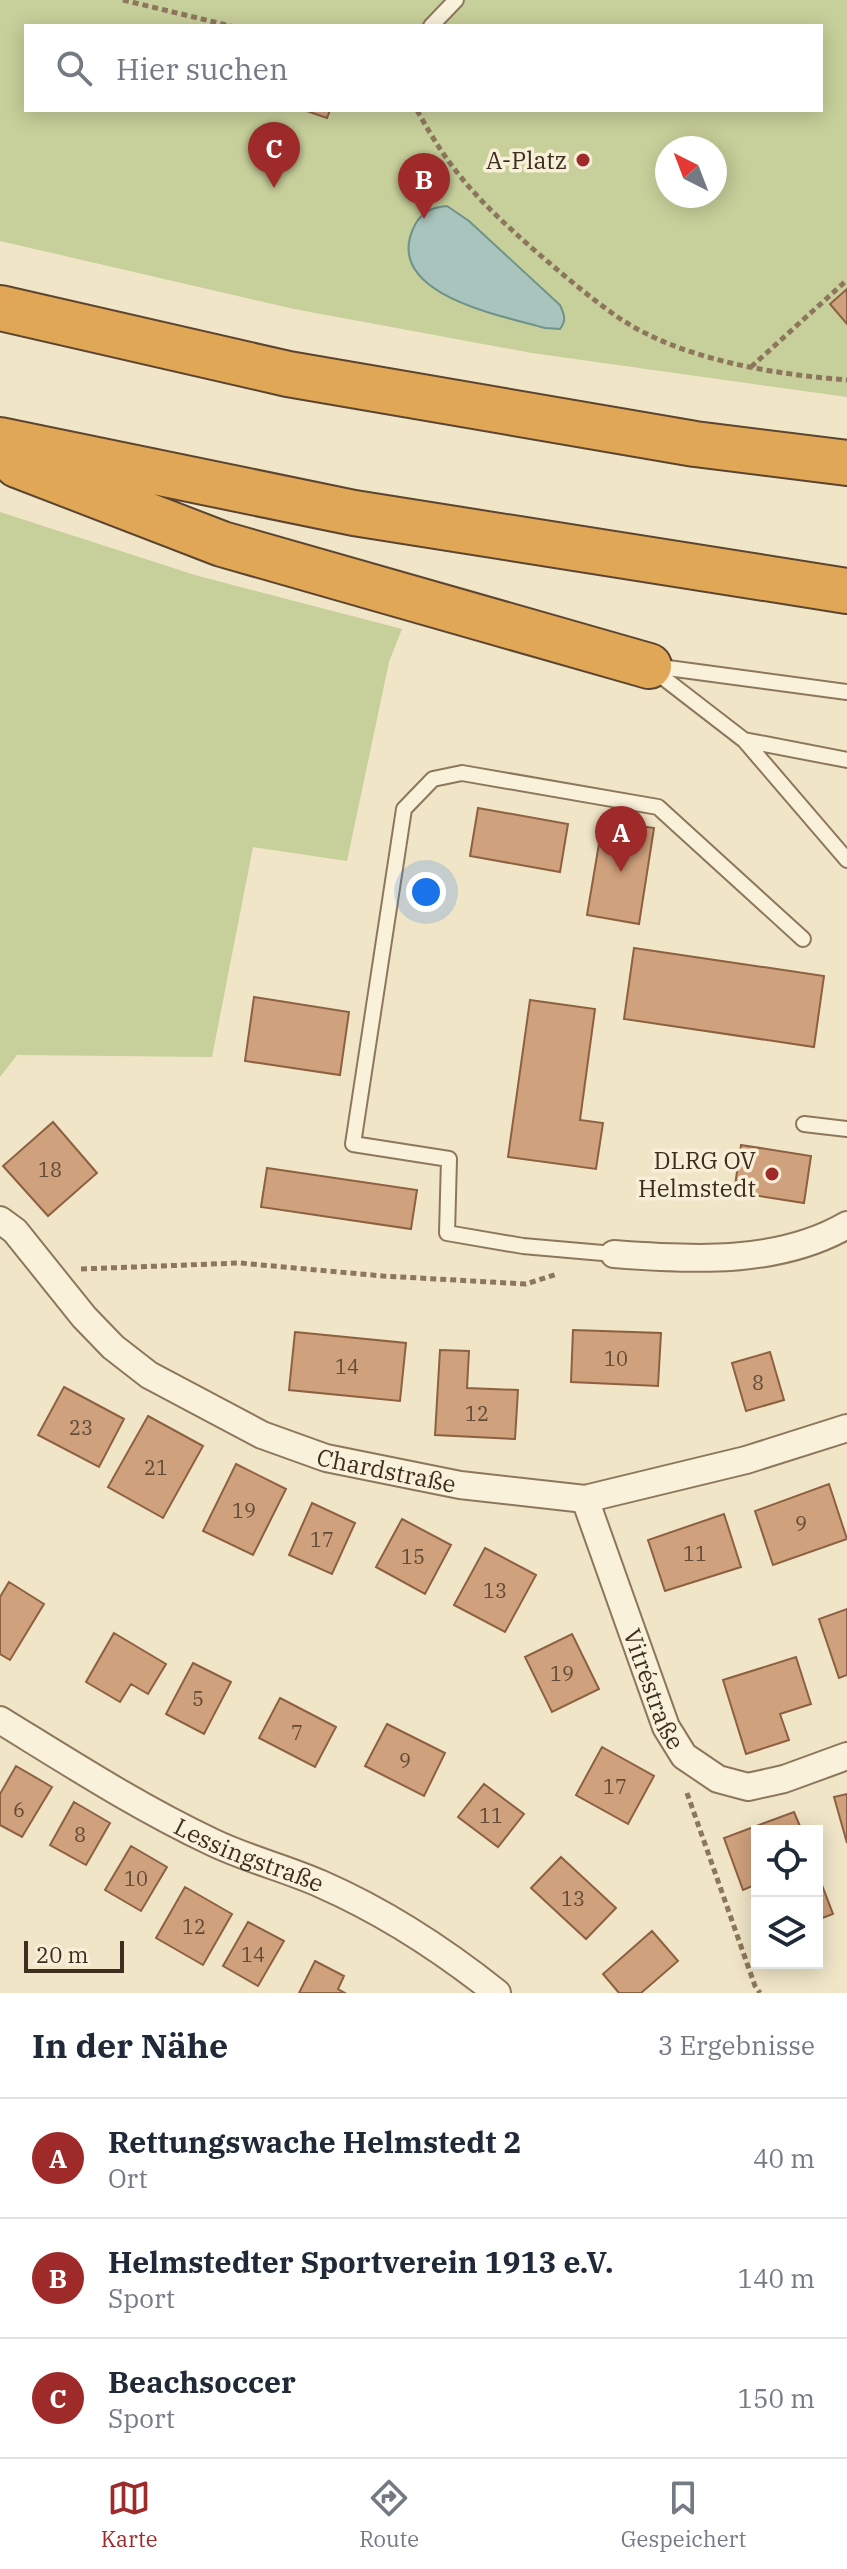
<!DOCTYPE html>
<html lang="de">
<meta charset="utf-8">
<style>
body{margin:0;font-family:"IBM Plex Serif",serif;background:#f2f2f3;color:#1f2937}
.controls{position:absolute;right:24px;bottom:24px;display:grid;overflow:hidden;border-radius:0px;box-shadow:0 4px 20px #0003}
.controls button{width:72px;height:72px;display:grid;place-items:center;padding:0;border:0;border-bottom:2px solid #e0e1e3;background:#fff;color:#1f2937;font:40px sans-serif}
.compass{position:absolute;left:655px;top:136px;width:72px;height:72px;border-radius:50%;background:#fff;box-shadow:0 4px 20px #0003;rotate:318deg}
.scale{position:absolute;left:24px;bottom:20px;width:100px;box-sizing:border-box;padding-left:8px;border:4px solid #3d2e20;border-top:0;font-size:22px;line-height:28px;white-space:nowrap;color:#3d2e20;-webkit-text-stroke:6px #f7efd7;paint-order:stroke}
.you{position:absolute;left:426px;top:892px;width:28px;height:28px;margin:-20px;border:6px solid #fff;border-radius:50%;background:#1a73e8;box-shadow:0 0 0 12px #1a73e833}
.badge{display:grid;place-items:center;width:52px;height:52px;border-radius:50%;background:#9e2b2a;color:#fff;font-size:26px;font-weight:700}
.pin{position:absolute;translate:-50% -66px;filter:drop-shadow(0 2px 4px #0008)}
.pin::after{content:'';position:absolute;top:42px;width:28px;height:24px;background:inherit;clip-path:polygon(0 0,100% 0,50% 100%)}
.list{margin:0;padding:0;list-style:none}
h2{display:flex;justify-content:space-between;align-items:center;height:104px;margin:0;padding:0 32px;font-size:34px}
h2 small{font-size:26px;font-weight:400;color:#747a83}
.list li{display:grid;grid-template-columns:52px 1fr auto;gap:24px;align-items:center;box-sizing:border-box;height:120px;padding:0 32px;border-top:2px solid #e0e1e3}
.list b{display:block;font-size:30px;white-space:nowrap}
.list p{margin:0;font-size:26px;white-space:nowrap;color:#747a83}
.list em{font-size:26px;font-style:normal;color:#747a83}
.icon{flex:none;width:44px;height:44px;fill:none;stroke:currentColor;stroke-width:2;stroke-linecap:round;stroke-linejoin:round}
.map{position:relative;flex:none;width:847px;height:1993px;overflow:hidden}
.search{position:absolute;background:#fff;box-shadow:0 4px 20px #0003;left:24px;right:24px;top:24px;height:88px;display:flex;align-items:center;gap:20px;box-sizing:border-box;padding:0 28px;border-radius:0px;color:#747a83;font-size:30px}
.sheet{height:464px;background:#fff}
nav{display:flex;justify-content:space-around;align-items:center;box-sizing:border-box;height:112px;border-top:2px solid #e0e1e3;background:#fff;font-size:22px;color:#747a83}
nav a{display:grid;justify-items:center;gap:4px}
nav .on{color:#9e2b2a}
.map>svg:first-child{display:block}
.green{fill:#c7cf9a;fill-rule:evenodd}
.water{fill:#a8c4bc;stroke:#6e938b;stroke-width:2}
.building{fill:#cfa17c;stroke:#8d6041;stroke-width:2}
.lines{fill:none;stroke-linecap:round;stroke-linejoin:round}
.service-casing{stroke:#8d775c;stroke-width:18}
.minor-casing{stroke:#8d775c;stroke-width:30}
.motorway-casing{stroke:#5b4530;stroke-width:48}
.path{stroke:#8d775c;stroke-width:5;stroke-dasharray:6 4;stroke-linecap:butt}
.service{stroke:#faf1db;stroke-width:14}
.minor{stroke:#faf1db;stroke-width:26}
.motorway{stroke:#e0a757;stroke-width:44}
.poi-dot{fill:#9e2b2a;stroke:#f7efd7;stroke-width:3}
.labels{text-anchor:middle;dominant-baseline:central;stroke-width:7;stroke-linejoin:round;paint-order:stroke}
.number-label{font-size:20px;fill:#624b37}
.poi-label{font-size:24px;fill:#3d2e20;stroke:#f7efd7;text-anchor:end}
.street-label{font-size:24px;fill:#3d2e20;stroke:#f7efd7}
</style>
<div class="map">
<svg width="847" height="1993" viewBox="0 0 847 1993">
<rect width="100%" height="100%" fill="#f0e5c7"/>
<path class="green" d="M0 0H847V397L532 353 294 309 0 241ZM26 26H821V110H26ZM667 148H715V196H667Z
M0 512 198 576 402 629 389 662 347 861 253 847 212 1057 17 1055 0 1077Z"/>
<path class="water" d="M447 206 469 221 560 305C564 314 567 320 560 329L545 328C504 316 384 295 413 229 419 214 431 207 447 206Z"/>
<path class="building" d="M304 110H330L327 118Z
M847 289V324L830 304Z
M478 808 568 824 560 872 470 856Z
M603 820 654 828 639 924 587 915Z
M634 948 824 976 814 1047 624 1019Z
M254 997 349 1012 340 1075 245 1061Z
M530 1000 595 1009 580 1120 603 1123 596 1169 508 1157Z
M53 1122 97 1173 48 1216 3 1166Z
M741 1145 811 1156 804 1203 734 1192Z
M267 1168 417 1190 411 1229 261 1207Z
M573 1330 661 1333 658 1386 571 1382Z
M295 1332 406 1343 400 1401 289 1390Z
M440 1350 469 1351 467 1388 518 1390 515 1439 435 1435Z
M770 1352 784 1400 746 1411 732 1363Z
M64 1387 124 1419 99 1467 38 1435Z
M148 1416 203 1446 163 1518 108 1487Z
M236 1464 286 1489 253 1555 203 1531Z
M829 1484 847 1539 773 1565 755 1511Z
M312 1503 355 1523 332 1574 289 1555Z
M724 1514 741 1567 665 1591 648 1540Z
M402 1519 451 1545 425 1594 376 1567Z
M485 1548 536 1575 505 1632 454 1605Z
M9 1582 44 1604 10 1660 0 1654V1597Z
M847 1609V1675L839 1678 819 1619Z
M114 1633 166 1664 148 1694 131 1684 120 1702 86 1682Z
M572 1634 599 1689 552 1712 525 1657Z
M796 1657 811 1704 780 1714 789 1740 746 1754 723 1680Z
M193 1663 231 1682 204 1734 166 1714Z
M280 1698 336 1727 315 1767 259 1738Z
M387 1724 445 1753 424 1796 365 1766Z
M602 1747 654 1776 628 1824 576 1795Z
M16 1766 52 1787 22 1837 0 1825V1794Z
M484 1784 524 1814 498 1847 458 1817Z
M847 1794V1843L834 1797Z
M74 1802 110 1823 86 1865 50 1845Z
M794 1812 802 1831H757V1884L743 1890 724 1838Z
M131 1846 167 1867 141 1911 105 1890Z
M561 1857 616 1908 586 1939 531 1888Z
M817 1872 833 1914 817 1920Z
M185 1887 232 1914 203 1965 156 1938Z
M248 1922 284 1941 258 1986 223 1966Z
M652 1931 678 1961 641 1993H619L603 1974Z
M315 1961 344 1976 338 1989 345 1993H299Z"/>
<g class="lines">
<defs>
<path id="service" d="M431 26 456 0
M653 666 847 692
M652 669 744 740 847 860
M744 740 847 760
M804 1124 847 1129
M614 1254 523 1246 447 1233 449 1159 353 1144 404 809 433 779 462 773 658 807 803 939"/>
<g id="minor">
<path id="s1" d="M0 1220 15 1231 84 1317 113 1347 149 1375 262 1435 326 1458 460 1485 585 1499 746 1460 847 1428"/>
<path d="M614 1254C691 1260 778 1265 847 1225"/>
<path id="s2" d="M585 1499 666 1727 684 1756 718 1779 748 1787 784 1779 847 1756"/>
<path id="s3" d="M0 1720C70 1763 138 1807 212 1842 247 1859 285 1868 321 1884 385 1912 443 1950 497 1993"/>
</g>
<path id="motorway" d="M0 308 288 374 695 444 847 463
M0 440 354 513 847 591
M17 465 222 544 649 666"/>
</defs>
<use href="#service" class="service-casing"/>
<use href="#minor" class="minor-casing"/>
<use href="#motorway" class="motorway-casing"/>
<path class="path" d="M123 0 231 26
M417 110C451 173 480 202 533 249 561 273 589 297 619 318 682 360 773 374 847 380
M751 367 847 280
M81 1269 240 1263 383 1276 526 1284 557 1274
M687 1793 755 1986 760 1993"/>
<use href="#service" class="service"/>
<use href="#minor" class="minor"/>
<use href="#motorway" class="motorway"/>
</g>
<g class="poi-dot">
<circle cx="583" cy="160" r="8"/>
<circle cx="772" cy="1174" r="8"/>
</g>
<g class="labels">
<g class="number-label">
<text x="50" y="1169">18</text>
<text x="616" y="1358">10</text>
<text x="347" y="1366">14</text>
<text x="758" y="1382">8</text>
<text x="477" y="1413">12</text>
<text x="81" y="1427">23</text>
<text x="156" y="1467">21</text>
<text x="244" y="1510">19</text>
<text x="801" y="1523">9</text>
<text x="322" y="1539">17</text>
<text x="695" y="1553">11</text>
<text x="413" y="1556">15</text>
<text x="495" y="1590">13</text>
<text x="562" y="1673">19</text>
<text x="198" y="1698">5</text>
<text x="297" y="1732">7</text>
<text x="405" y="1760">9</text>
<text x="615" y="1786">17</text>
<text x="19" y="1809">6</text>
<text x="491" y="1815">11</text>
<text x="80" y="1834">8</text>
<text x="136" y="1878">10</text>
<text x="573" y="1898">13</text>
<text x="194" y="1926">12</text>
<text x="253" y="1954">14</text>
</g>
<g class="poi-label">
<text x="567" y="160">A-Platz</text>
<text x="756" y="1160">DLRG OV<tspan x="756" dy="28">Helmstedt</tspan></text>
</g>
<g class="street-label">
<text stroke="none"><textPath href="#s1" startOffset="474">Chardstraße</textPath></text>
<text stroke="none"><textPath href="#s2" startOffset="202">Vitréstraße</textPath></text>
<text stroke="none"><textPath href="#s3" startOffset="284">Lessingstraße</textPath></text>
</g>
</g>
</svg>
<div class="controls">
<button><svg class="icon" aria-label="locate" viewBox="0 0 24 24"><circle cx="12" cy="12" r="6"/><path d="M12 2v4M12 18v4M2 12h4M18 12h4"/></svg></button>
<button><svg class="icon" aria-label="layers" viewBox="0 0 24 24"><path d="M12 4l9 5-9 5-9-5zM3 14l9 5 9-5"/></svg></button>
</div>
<svg class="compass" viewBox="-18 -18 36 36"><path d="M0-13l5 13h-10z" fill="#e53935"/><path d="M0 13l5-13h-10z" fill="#747a83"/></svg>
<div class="scale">20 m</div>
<div class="you"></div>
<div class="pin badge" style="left:621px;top:872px">A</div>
<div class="pin badge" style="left:424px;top:219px">B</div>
<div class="pin badge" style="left:274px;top:188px">C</div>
<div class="search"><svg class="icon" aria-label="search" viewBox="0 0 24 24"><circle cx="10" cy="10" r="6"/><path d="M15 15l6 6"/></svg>Hier suchen</div>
</div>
<section class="sheet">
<h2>In der Nähe<small>3 Ergebnisse</small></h2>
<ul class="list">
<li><span class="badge">A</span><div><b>Rettungswache Helmstedt 2</b><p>Ort</p></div><em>40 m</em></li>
<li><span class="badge">B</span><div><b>Helmstedter Sportverein 1913 e.V.</b><p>Sport</p></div><em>140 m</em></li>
<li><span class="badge">C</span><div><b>Beachsoccer</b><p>Sport</p></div><em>150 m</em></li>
</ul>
</section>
<nav>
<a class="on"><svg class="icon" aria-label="map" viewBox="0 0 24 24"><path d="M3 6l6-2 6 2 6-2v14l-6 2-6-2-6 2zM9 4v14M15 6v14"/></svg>Karte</a>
<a><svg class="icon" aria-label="directions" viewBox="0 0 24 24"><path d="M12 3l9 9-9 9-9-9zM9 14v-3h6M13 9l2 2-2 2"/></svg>Route</a>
<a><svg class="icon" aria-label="saved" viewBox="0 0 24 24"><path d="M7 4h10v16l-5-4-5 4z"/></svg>Gespeichert</a>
</nav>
